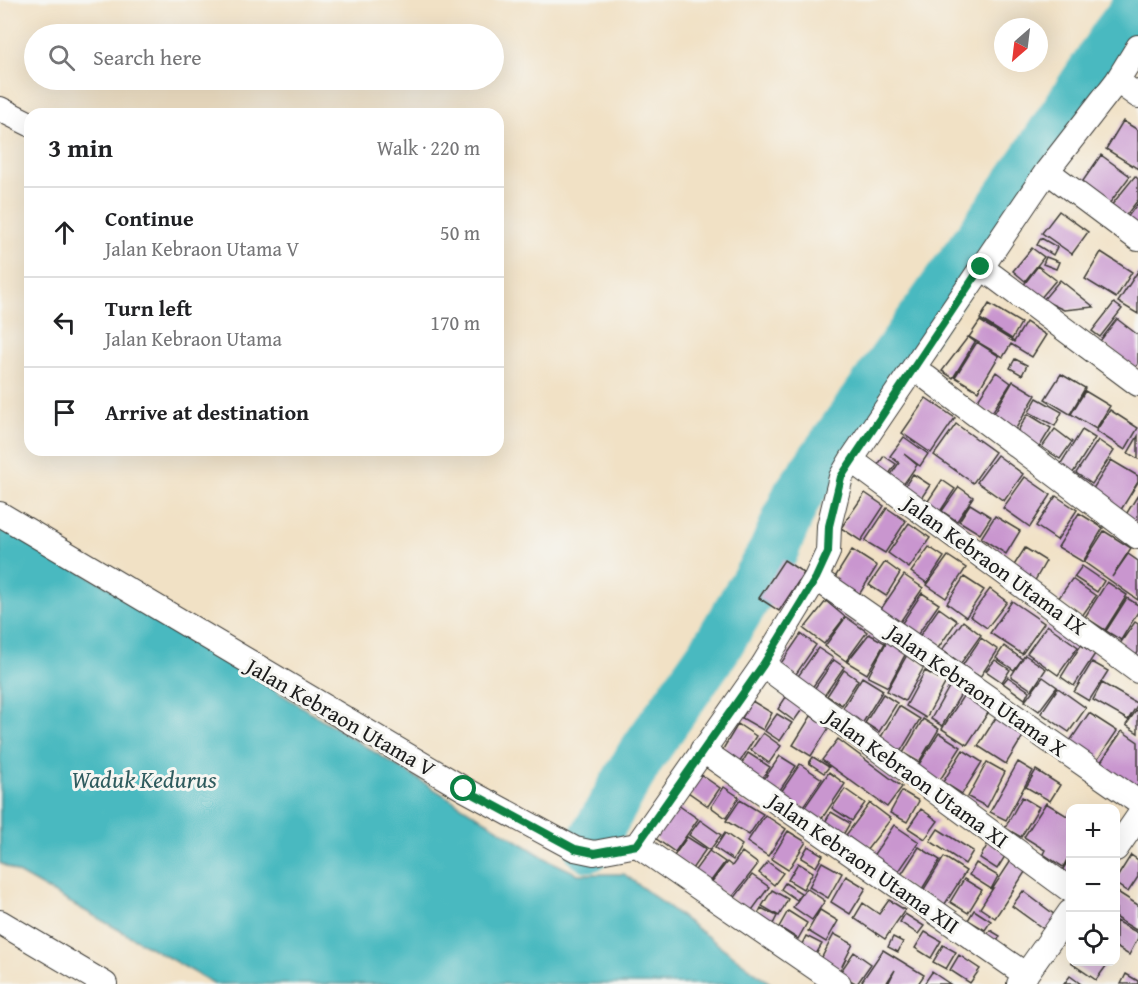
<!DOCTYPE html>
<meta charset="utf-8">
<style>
body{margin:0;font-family:"Gentium Book Plus",serif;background:#f6f6f6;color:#202124}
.controls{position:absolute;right:18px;bottom:18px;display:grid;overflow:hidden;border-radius:12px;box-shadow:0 6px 24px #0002}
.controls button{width:54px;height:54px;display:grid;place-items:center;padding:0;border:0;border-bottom:2px solid #e0e0e0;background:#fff;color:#202124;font:30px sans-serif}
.compass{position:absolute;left:994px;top:18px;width:54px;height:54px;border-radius:50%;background:#fff;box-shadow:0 6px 24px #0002;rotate:208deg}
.stop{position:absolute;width:18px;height:18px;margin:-14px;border:4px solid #0b8043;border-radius:50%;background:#fff}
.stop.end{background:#0b8043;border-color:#fff;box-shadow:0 2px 6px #0008}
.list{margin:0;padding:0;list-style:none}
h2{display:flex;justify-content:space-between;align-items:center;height:78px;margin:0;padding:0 24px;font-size:26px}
h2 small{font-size:20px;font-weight:400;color:#757577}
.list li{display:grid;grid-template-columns:39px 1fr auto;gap:18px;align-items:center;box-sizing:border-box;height:90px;padding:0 24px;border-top:2px solid #e0e0e0}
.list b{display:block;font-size:22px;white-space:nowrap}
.list p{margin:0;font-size:20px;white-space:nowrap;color:#757577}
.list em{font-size:20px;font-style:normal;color:#757577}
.icon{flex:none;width:33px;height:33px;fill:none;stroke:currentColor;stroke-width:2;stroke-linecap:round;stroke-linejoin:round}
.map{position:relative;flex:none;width:1138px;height:984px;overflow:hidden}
.search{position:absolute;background:#fff;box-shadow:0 6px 24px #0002;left:24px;top:24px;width:480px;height:66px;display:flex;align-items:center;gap:15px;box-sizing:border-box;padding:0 21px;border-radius:33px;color:#757577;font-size:22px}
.panel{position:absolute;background:#fff;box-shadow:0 6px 24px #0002;left:24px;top:108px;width:480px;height:348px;border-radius:18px}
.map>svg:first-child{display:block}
.water{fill:#4ab9c0;stroke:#336a6e;stroke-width:1.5}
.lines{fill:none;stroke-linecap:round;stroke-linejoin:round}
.river{stroke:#4ab9c0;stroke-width:50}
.building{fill:#c996cf}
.minor-casing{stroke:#3c3a35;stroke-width:26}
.minor{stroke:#fff;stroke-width:24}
.route{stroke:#0b8043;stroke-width:8}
.labels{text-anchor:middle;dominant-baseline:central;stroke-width:6;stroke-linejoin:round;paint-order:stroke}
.street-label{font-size:22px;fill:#1c1c1c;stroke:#f6f6f2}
.water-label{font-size:24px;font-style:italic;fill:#2e5b5e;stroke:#f6f6f2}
</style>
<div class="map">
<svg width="1138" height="984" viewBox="0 0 1138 984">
<rect width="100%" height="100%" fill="#f6f6f2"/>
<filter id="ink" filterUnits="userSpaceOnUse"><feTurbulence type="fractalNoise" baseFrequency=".0167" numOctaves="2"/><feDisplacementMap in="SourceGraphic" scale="12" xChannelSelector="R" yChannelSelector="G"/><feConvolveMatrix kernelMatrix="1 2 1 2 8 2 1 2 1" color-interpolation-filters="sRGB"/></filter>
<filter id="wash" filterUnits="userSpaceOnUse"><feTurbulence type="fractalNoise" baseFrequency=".008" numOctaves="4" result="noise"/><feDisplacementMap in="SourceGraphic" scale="24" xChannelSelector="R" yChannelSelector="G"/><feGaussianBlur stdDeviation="1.35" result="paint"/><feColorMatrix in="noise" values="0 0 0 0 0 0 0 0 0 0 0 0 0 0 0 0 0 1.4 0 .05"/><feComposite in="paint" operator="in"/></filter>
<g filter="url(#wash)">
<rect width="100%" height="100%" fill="#f1e1c5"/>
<path class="water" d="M0 527 107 586 550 861 578 874H624L771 984H215L0 863Z"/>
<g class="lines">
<path class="river" d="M589 847 640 757 716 648 773 552 797 496 1034 161 1116 35 1138 6"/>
</g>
<g id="blocks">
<path class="building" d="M1123 121 1138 130V169L1106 149Z
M1101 155 1130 176 1106 208 1078 188Z
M1135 176 1138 179V200L1120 223 1106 212Z
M1138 203V235L1123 223Z
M1059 211 1088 232 1072 254 1042 233Z
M1041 238 1057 247 1053 255 1037 245Z
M1032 248 1044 257 1025 281 1013 271Z
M1101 252 1132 272 1116 298 1085 279Z
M1046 257 1059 262 1056 269 1043 264Z
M1038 266 1056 280 1039 300 1022 287Z
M1138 271V314L1118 302Z
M1060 280 1094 307 1064 310 1043 300Z
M1114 303 1122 309 1100 337 1092 331Z
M989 304 1021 323 1012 339 980 319Z
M1117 319 1138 335V364L1135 368 1100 341Z
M980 321 1014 342 1026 322 1046 335 1032 357 1011 344 1003 357 969 337Z
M968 337 975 342 953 378 942 371Z
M977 342 999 356 978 391 955 377Z
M1015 359 1027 365 1022 375 1010 368Z
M996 372 1011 383 991 414 975 404Z
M1061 374 1085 388 1070 414 1045 399Z
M1013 381 1036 395 1012 435 989 422Z
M1085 391 1110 406 1096 429 1071 414Z
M926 398 955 418 931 453 902 433Z
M1037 398 1062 412 1055 426 1029 412Z
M1110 410 1138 428 1125 450 1096 431Z
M1028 414 1051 428 1037 451 1014 437Z
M956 424 995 452 973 483 934 455Z
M1055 429 1072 442 1060 459 1042 447Z
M1082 430 1095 438 1071 476 1058 468Z
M1138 436V459L1128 453Z
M904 437 928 454 920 466 904 454 917 465 901 488 888 479 899 463 890 456Z
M1098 440 1114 451 1092 484 1076 473Z
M997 455 1023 474 1004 501 977 482Z
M884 456 896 464 885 480 873 472Z
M1111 460 1138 476V482L1119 513 1089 495Z
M913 474 930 485 918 503 901 492Z
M1025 477 1051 495 1030 527 1003 508Z
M942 480 955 489 939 513 926 504Z
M959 487 973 497 957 521 942 511Z
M865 493 884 506 861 541 841 528Z
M1138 495V524L1125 516Z
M1056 496 1077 510 1057 540 1036 526Z
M970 504 991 517 980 534 959 521Z
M887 508 906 521 885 553 865 541Z
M1079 513 1103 528 1083 562 1058 547Z
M995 516 1020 531 1006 554 981 538Z
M909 523 930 538 909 568 888 553Z
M1104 531 1131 548 1112 577 1128 554 1138 561V600L1084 562Z
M929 547 944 557 927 583 911 572Z
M1025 548 1046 561 1033 584 1011 570Z
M852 550 877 566 857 598 832 582Z
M948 556 966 568 946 598 927 585Z
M784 560 804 573 779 611 759 598Z
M885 562 900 573 886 596 869 585Z
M1082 566 1104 581 1097 592 1074 577Z
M904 575 923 588 898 625 879 612Z
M964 577 984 590 966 617 947 603Z
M1072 579 1096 596 1082 616 1058 599Z
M1107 582 1127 595 1105 630 1085 617Z
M990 589 1007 602 987 628 970 616Z
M922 593 939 604 916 637 900 626Z
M1127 598 1138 605V612L1121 640 1106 631Z
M826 601 845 617 824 644 804 629Z
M1012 601 1044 623 1022 654 990 633Z
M939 608 957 621 934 654 916 641Z
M846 617 867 632 846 661 825 646Z
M963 621 981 635 961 663 942 650Z
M1135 622 1138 624V652L1136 656 1119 645Z
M1047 625 1078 647 1058 675 1027 653Z
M801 634 816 645 792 680 777 669Z
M869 634 885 643 867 674 847 662Z
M981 638 998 650 980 677 962 666Z
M887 641 907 651 888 687 868 677Z
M1081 645 1095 654 1074 686 1061 677Z
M1004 646 1022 659 1014 670 996 658Z
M818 648 833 658 809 692 794 682Z
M907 655 925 665 905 701 887 691Z
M1025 655 1046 669 1032 690 1011 676Z
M834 660 844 667 822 699 812 692Z
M995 660 1010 670 1002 682 986 671Z
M1092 662 1108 671 1089 701 1074 692Z
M844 670 858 680 842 705 827 696Z
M925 671 946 682 926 718 906 706Z
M862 677 883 690 862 724 841 711Z
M1008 677 1029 691 1025 699 1003 683Z
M1043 677 1057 687 1039 711 1025 701Z
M952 682 964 689 942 726 931 719Z
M1102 683 1138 704 1128 720 1093 700Z
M1058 688 1086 708 1069 732 1041 713Z
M965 693 990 710 967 745 942 729Z
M883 694 897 703 879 732 865 723Z
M786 697 803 708 794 721 778 709Z
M752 701 772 713 763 730 742 718Z
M899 706 920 719 899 754 878 742Z
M1138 708V733L1126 725Z
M1089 713 1117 731 1094 765 1066 747Z
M777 714 792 723 780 741 765 731Z
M811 716 829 728 811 756 793 745Z
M997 716 1025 733 1006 764 978 746Z
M923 719 939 729 919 762 903 753Z
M738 724 756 736 738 765 720 754Z
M1122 731 1138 742V795L1098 766Z
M763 733 781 746 769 763 751 750Z
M939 733 961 747 938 783 916 769Z
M838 739 902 787 887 807 822 760Z
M963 750 982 762 962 794 943 782Z
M748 753 770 767 759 784 737 771Z
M780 756 796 766 776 796 760 785Z
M813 757 829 767 824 773 809 763Z
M987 762 1005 772 987 807 968 797Z
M1018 762 1033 771 1006 820 990 812Z
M800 764 822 779 799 812 777 798Z
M1036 770 1060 785 1050 801 1026 787Z
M829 772 845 784 817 826 800 814Z
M700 774 720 788 708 806 688 792Z
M724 787 739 797 726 818 711 807Z
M845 789 865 803 852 821 832 808Z
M902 791 919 801 907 822 890 813Z
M1022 797 1039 807 1021 837 1005 828Z
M740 800 763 814 749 835 726 821Z
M870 803 891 819 866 851 846 835Z
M1046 803 1067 816 1070 810V854L1063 867 1043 854 1045 850 1024 837Z
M678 805 698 819 675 852 655 838Z
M921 809 938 821 925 839 908 828Z
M831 812 850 823 840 840 821 829Z
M765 815 786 829 768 856 747 842Z
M700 820 721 835 710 850 689 835Z
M894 825 919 842 895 877 870 860Z
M938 829 973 851 965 864 930 841Z
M788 831 806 842 788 870 771 859Z
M725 833 742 845 733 860 715 848Z
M687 837 706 849 692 869 674 856Z
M989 842 1007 853 997 869 980 858Z
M808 846 823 855 816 867 801 858Z
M919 847 940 860 919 894 897 881Z
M709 851 725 862 708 885 693 873Z
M742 852 758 864 731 899 710 884 727 862 732 866Z
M1131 855 1138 860V877L1128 892 1116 884V879Z
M944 857 966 871 943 907 921 894Z
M1070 858V879L1061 872Z
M1012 859 1027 869 995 918 980 908Z
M768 862 783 873 774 885 759 873Z
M822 862 842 873 828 898 809 887Z
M798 863 813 872 803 889 788 880Z
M976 863 998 876 991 889 969 875Z
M752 875 769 887 750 913 733 900Z
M846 876 866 888 850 914 831 902Z
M964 879 982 890 968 913 950 902Z
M785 883 801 893 797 900 781 889Z
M806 888 825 901 812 920 793 907Z
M772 890 788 899 779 916 762 906Z
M1023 891 1063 921 1052 935 1012 906Z
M1116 891 1138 905V926L1136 930 1116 918Z
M889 900 905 910 885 939 854 918 863 903 879 914Z
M761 908 777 916 773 924 757 916Z
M820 910 838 921 826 942 808 931Z
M974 910 991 921 985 930 968 920Z
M788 911 807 923 798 939 779 927Z
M905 914 924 926 918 934 900 922Z
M1116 921 1138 933V938L1129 955 1116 947Z
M990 930 1000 936 993 948 983 941Z
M925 932 941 941 931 958 915 948Z
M834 934 853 944 840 970 821 959Z
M806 936 822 944 815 956 800 948Z
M893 937 903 942 898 952 888 947Z
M943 945 956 952 946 969 933 962Z
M883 950 924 975 918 984H888L895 970 886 984H866L862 981Z
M854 952 871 964 857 984 839 974Z
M959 955 980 969 970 983 950 970Z
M1073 962H1109L1096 980 1071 963Z
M932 972 950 984H924Z
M1126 974 1138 981V984H1121Z
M1070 976 1081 984H1064Z"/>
</g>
</g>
<g filter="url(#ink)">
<use href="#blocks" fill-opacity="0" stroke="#3c3a35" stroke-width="1.5"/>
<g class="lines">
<defs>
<path id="minor" d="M1117 81 1138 96
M0 109 30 124
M1047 171 1138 239
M981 267 1138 384
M914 368 1138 537
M851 460 1138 671
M0 514 464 789 575 849 594 853 637 845 839 984
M816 578 1138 802
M763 665 1070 890
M702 750 1026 975
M637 845 763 665 816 578 828 552 829 526 841 477 851 460 1047 171 1117 81 1138 47
M1116 849 1138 817
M0 922 105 984
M1019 984 1070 912"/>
</defs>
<use href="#minor" class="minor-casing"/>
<use href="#minor" class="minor"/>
</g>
</g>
<g class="lines" filter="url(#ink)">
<path class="route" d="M464 789 575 849 594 853 637 845 763 665 816 578 828 552 829 526 841 477 981 267"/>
</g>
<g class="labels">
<g class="street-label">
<text transform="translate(995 565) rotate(36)">Jalan Kebraon Utama IX</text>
<text transform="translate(977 690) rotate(35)">Jalan Kebraon Utama X</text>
<text transform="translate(341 717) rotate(30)">Jalan Kebraon Utama V</text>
<text transform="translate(917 778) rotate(36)">Jalan Kebraon Utama XI</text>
<text transform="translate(864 863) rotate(35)">Jalan Kebraon Utama XII</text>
</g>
<g class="water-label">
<text x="144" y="779">Waduk Kedurus</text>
</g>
</g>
</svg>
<div class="controls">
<button>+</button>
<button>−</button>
<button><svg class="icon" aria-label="locate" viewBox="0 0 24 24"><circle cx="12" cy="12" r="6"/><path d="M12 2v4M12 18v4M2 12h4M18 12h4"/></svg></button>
</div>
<svg class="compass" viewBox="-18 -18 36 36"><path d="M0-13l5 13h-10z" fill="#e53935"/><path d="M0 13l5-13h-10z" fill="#757577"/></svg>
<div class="stop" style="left:464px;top:789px"></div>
<div class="stop end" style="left:981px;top:267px"></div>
<div class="search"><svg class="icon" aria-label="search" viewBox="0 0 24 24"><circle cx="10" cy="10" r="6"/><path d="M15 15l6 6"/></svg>Search here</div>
<section class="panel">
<h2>3 min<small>Walk · 220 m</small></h2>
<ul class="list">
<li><svg class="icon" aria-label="ahead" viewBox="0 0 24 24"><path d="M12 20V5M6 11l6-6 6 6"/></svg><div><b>Continue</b><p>Jalan Kebraon Utama V</p></div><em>50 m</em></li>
<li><svg class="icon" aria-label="left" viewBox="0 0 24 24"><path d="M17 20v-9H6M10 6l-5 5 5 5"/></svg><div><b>Turn left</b><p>Jalan Kebraon Utama</p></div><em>170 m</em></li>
<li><svg class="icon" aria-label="arrive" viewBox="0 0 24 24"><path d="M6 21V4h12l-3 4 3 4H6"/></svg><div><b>Arrive at destination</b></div></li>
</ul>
</section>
</div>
